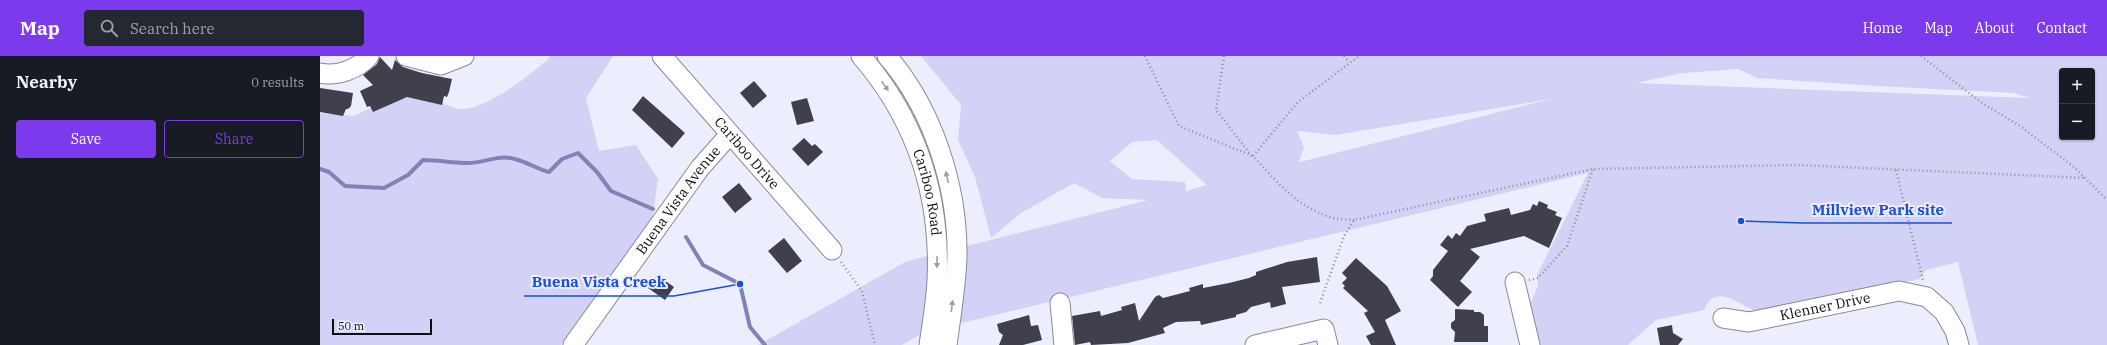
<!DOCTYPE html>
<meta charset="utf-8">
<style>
body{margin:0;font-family:"IBM Plex Serif",serif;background:#242831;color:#f1f3f6}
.controls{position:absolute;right:12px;top:12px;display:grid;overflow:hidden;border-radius:4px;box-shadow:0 1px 3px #0004}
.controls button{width:36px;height:36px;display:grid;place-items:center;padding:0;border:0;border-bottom:1px solid #363941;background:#171b24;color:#f1f3f6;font:20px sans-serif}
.scale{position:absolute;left:12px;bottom:10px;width:100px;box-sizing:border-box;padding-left:4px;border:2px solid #0e0e13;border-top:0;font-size:11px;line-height:14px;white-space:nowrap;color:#0e0e13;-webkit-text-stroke:3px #edeefd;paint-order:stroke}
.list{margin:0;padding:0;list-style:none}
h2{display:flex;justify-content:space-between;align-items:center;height:52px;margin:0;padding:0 16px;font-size:17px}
h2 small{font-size:13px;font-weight:400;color:#9ea1a6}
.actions{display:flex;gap:8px;padding:12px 16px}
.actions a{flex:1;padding:9px 0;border:1px solid #7c3aed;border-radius:4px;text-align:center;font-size:14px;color:#7c3aed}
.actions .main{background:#7c3aed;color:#fff}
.icon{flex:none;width:22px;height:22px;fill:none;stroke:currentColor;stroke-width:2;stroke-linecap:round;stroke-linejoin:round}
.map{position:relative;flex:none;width:1787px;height:289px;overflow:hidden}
header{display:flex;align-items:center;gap:24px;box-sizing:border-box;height:56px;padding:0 20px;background:#7c3aed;color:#fff}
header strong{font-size:19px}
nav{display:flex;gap:22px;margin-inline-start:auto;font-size:14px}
.search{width:280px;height:36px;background:#242831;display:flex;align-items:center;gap:10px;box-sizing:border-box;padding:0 14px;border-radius:4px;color:#9ea1a6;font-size:15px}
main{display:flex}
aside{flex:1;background:#171b24}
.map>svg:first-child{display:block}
.green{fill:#d1d2f6;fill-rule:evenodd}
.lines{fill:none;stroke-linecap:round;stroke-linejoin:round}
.stream{stroke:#8282b7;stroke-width:4}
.building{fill:#40404c}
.minor-casing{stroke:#898997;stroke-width:21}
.path{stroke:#8f8f9a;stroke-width:2.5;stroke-dasharray:1 3;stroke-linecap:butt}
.minor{stroke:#fff;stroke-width:19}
.oneway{fill:#9f9fa1}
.labels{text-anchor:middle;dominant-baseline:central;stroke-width:4;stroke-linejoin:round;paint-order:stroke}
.street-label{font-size:14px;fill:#0e0e13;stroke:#edeefd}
.leader{fill:none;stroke:#1d4ed8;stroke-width:1.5}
.callout-dot{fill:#1d4ed8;stroke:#edeefd;stroke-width:1.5}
.callout-label{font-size:15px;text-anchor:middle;font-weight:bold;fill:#1d4ed8;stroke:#edeefd;stroke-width:4;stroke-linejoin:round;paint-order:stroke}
</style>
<header>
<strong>Map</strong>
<div class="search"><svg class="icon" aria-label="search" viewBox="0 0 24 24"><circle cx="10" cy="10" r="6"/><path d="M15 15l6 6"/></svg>Search here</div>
<nav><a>Home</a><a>Map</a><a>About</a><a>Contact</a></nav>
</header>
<main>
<aside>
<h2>Nearby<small>0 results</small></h2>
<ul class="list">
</ul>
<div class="actions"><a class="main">Save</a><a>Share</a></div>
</aside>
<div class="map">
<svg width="1787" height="289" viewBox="0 0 1787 289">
<rect width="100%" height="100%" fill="#edeefd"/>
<path class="green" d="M231 0H293L266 42 279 95 316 89 338 123 332 164 241 289H0V57L34 60 92 32C102 37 132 53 140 53 162 56 216 16 231 0Z
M601 0H1787V289H1658L1638 206 1606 214 1600 223 1440 256C1424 254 1396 223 1384 254L1336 264 1308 289H1219L1210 249 1218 229 1217 219 1268 117 637 268 643 191 828 144 782 142 754 127 701 157 671 182 655 121 638 84 641 49ZM1418 13 1437 22 1557 30 1693 37 1710 42 1316 27 1363 17ZM1742 15H1772V81H1742ZM1231 43 980 106H979L984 91 977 75 1016 79ZM837 84 887 129 866 135 865 126 812 123 790 105 812 86Z
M610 199 608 233 601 278 582 289H438L585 206Z"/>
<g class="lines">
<path class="stream" d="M0 113 9 116 25 130 64 132 88 119 103 104C118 104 132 107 146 107 162 108 178 98 195 103 207 106 217 113 229 116L242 103 258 97 277 116 291 135 333 153
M366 181 383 209 420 228 430 271 445 289"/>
</g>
<path class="building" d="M60 1 72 14 75 4 83 11 102 17 132 23 129 36 127 41 124 40 122 49 87 41 53 56 50 50 47 51 40 35 53 29 43 19 57 8Z
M434 25 447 40 433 52 420 37Z
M0 32 33 37 31 50 28 53H26L23 60 0 56Z
M323 40 365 77 352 92 312 54Z
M487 42 494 65 477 69 471 46Z
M484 82 492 90 495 88 503 96 488 110 472 93Z
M419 127 432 143 415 157 402 141Z
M1219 145 1228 149 1227 152 1237 156 1235 159 1242 162 1229 192 1204 180 1150 193 1160 201 1140 225 1152 236 1138 251 1110 224 1113 220V214L1128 195 1120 189 1128 179 1132 183 1136 177 1140 180 1147 170 1166 165 1164 158 1189 152 1191 159 1210 154 1213 148 1217 150Z
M464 182 482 205 467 217 448 195Z
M997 201 1000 226 962 231 966 248 951 252 950 246 931 251 926 256 916 259V261L881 269 880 265 856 266 843 272 845 277 808 287 771 289 770 286 755 289 752 260 780 255 781 260 802 254 801 251 815 247 819 265 835 241 839 239 843 242 870 235 869 232 883 228V232L909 227 929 222 936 219V216L967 206Z
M1036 202 1067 230 1081 255 1065 264 1076 289H1051L1046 280 1055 276 1044 257 1048 255 1023 232 1025 230 1022 227 1027 222 1022 217Z
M337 219 354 231 345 244 328 232Z
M1135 253 1154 254V256H1160L1164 259V270H1168V286H1134L1135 276 1131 272V267L1135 264Z
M709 259 711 270 718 269 722 284 703 289H679L683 279 679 276 677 268Z
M1352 269 1353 277 1363 283 1358 289H1340L1337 272Z"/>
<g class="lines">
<defs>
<g id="minor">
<path d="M86 0 121 9 144 0"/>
<path id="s1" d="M342 0 512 194"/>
<path id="s2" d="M541 0C597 65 621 140 617 225 616 246 612 268 609 289"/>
<path d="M567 0C613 53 638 131 637 201 636 230 631 260 627 289"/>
<path d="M0 17C17 21 38 13 49 0"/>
<path d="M1195 226 1210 289"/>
<path d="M740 247 744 289"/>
<path id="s3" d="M1403 262 1429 266 1579 235 1607 241 1624 256 1635 275 1639 289"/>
<path id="s4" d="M253 289 380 112 410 78"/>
<path d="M935 289 1004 273 1008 289"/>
</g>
</defs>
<use href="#minor" class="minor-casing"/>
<path class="path" d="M825 0 859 70 933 100
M904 0 896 54 932 100
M1024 0 1028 5
M1601 0 1662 47 1700 70 1754 111 1787 144
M1576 114 1603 224
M1034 164C1027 163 1017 164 1010 161 977 151 955 124 933 100L978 46 1039 0
M521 206 542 235 555 289
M1209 224 1218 222 1247 190 1273 113
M1000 247 1024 180 1034 164 1273 113 1478 109 1766 122"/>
<use href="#minor" class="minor"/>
</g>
<defs><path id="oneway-solid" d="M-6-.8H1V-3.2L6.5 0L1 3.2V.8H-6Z"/></defs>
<g class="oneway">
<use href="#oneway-solid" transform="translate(565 30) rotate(55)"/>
<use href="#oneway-solid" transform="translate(627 121) rotate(-103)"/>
<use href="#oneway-solid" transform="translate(617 206) rotate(91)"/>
<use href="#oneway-solid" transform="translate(632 250) rotate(-83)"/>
</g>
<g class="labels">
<g class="street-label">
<text stroke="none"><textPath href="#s1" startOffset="129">Cariboo Drive</textPath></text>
<text stroke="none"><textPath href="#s2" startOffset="154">Cariboo Road</textPath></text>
<text stroke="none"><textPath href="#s4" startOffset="179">Buena Vista Avenue</textPath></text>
<text stroke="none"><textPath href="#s3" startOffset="104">Klenner Drive</textPath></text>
</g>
</g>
<path class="leader" d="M1421 165L1484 167H1632M420 228L354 240H204"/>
<g class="callout-dot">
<circle cx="1421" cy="165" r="4"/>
<circle cx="420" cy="228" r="4"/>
</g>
<g class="callout-label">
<text x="1558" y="159">Millview Park site</text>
<text x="279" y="231">Buena Vista Creek</text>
</g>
</svg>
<div class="controls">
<button>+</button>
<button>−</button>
</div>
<div class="scale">50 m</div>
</div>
</main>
